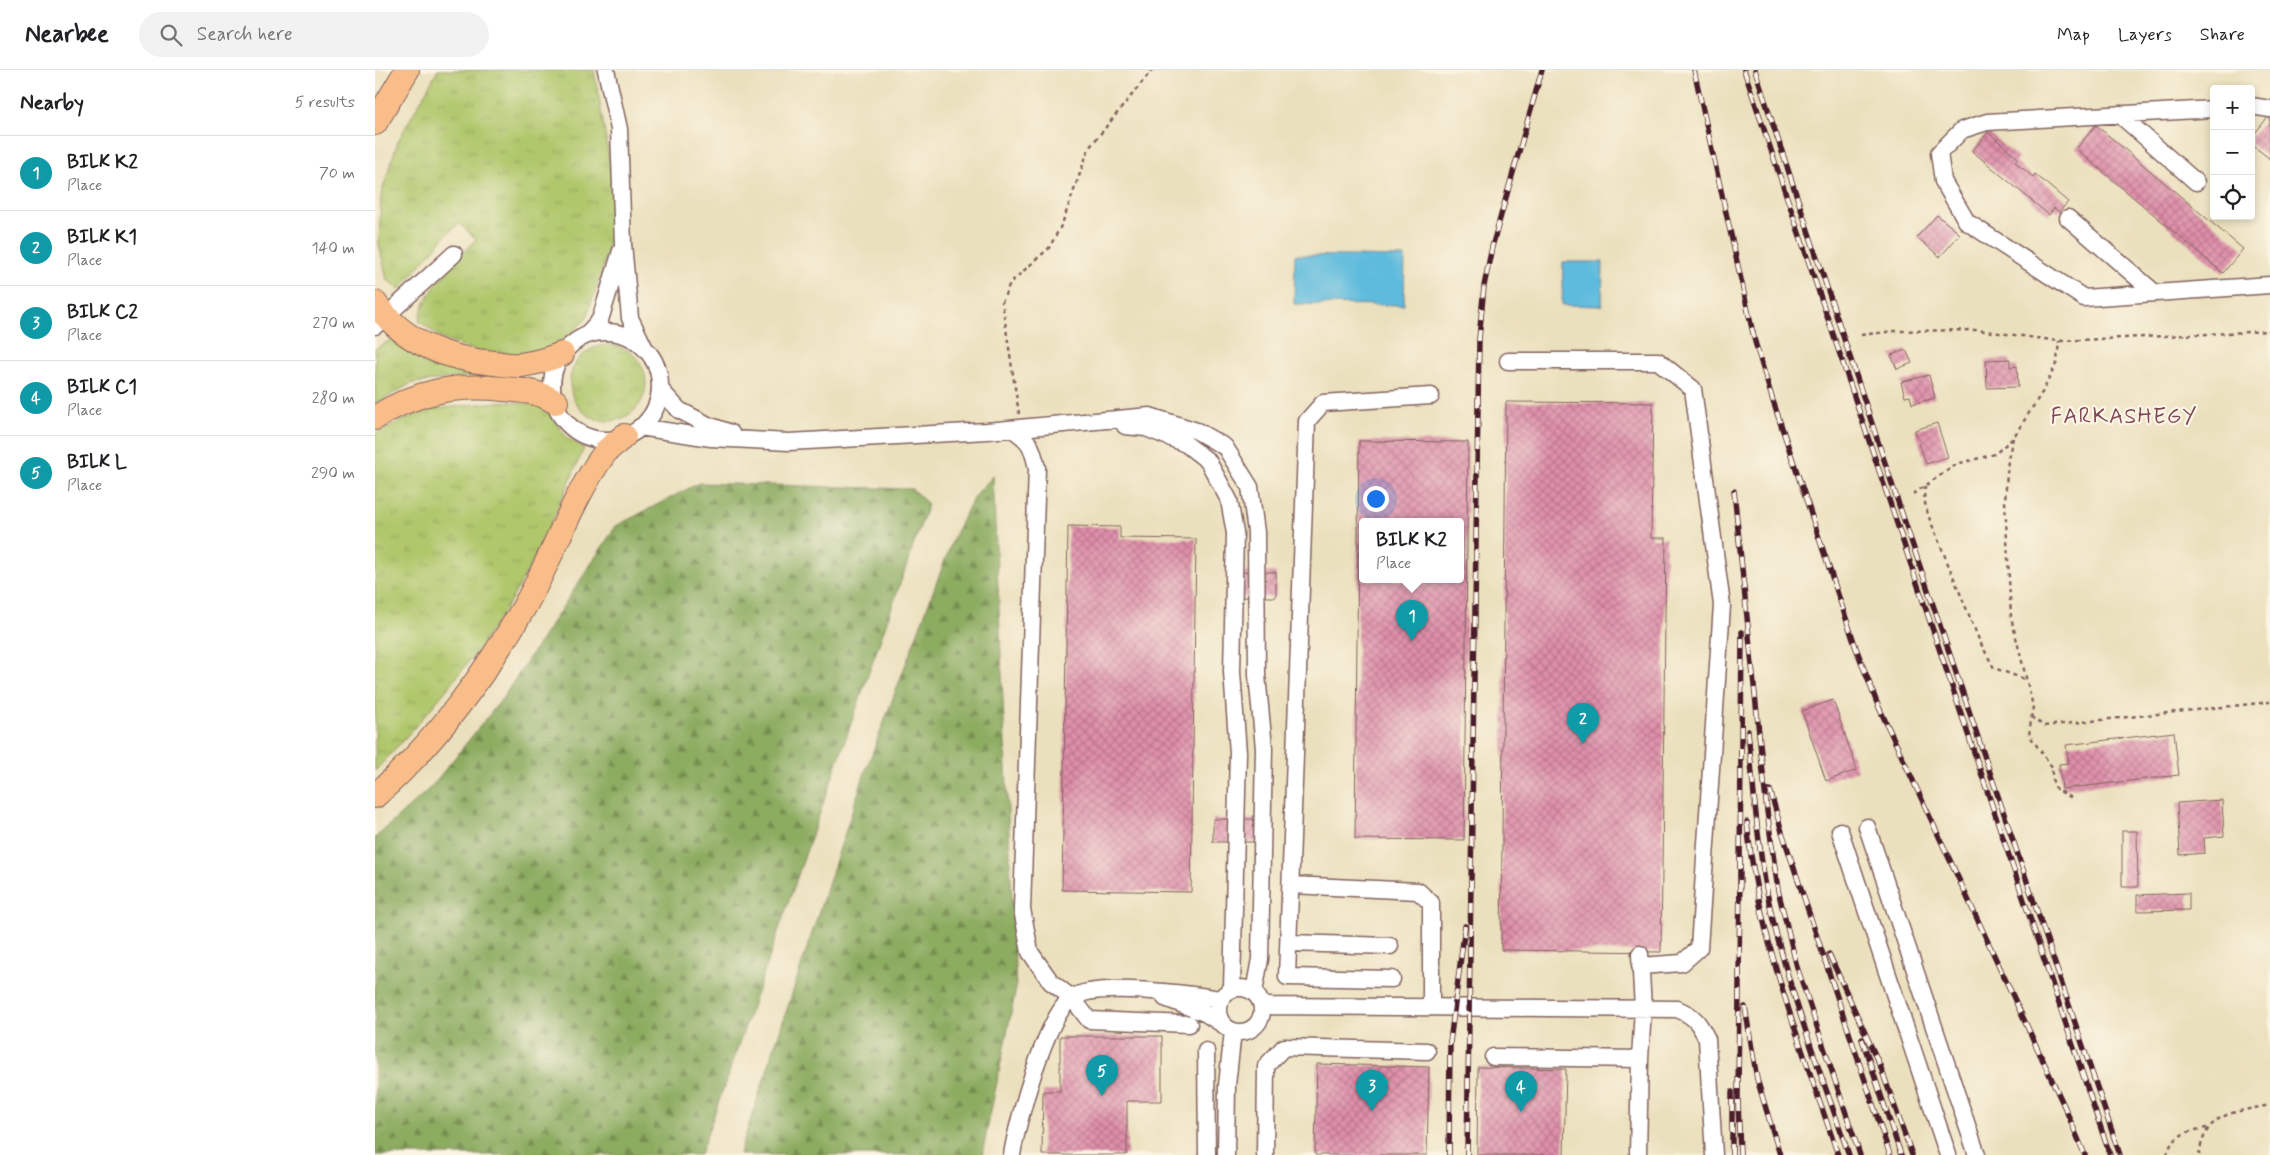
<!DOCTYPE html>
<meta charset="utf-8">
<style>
body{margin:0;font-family:Mynerve,sans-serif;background:#f2f2f2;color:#202124}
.controls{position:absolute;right:15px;top:15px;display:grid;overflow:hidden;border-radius:5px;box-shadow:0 2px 8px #0003}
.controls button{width:45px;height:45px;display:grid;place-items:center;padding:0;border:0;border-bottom:1px solid #e0e0e0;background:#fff;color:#202124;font:25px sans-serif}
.you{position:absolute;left:1000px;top:428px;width:18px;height:18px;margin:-12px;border:4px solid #fff;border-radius:50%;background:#1a73e8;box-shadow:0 0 0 8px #1a73e833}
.badge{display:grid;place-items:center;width:32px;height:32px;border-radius:50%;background:#7c3aed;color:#fff;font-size:16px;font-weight:700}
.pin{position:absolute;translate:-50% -41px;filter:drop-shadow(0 1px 2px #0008)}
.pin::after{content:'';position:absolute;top:26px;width:18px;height:15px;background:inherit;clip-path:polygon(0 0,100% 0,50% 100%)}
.popup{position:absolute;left:984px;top:448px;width:105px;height:65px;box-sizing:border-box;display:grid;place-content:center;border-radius:5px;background:#fff;filter:drop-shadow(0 1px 4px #0005);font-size:16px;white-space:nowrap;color:#757577}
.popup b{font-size:19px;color:#202124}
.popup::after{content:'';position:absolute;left:50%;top:100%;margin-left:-10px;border:10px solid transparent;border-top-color:#fff}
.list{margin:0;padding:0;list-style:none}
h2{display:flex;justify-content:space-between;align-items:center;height:65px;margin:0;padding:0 20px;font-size:21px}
h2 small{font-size:16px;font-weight:400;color:#757577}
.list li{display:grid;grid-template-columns:32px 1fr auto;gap:15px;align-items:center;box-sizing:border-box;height:75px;padding:0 20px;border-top:1px solid #e0e0e0}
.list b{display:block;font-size:19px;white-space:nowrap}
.list p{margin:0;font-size:16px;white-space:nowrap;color:#757577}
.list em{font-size:16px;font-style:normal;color:#757577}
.icon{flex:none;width:28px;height:28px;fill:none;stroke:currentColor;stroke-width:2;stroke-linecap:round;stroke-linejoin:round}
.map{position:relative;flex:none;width:1895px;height:1085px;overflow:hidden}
header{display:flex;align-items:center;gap:30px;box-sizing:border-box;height:70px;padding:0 25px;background:#fff;border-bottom:1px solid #e0e0e0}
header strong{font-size:24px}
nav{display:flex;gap:28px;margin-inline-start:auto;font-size:18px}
.search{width:350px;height:45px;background:#f2f2f2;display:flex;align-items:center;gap:12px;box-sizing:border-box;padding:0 18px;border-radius:28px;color:#757577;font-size:19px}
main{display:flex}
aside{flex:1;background:#fff}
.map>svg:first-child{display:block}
.grass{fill:url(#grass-tufts);stroke:#7d734c}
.forest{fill:url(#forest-firs);stroke:#6b6646}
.water{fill:#5fbbdd;stroke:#546d84}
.building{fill:url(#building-cross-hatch);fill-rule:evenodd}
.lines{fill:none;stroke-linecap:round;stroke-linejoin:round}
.minor-casing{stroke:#82635e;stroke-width:19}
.highway-casing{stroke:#82635e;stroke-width:26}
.path{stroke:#82635e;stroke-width:2.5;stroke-dasharray:4 4;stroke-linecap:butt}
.minor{stroke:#fff;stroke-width:16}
.highway{stroke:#f8bd89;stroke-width:24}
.rail-casing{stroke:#4a1f2b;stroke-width:5.5}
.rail{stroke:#fcf5e5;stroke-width:4;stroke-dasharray:11;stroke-linecap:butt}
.labels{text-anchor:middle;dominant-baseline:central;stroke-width:4.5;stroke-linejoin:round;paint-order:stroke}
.quarter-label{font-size:22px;letter-spacing:1px;fill:#7e4657;stroke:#fcf5e5}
</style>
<header>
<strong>Nearbee</strong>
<div class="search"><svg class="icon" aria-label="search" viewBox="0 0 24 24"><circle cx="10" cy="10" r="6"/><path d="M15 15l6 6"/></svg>Search here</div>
<nav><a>Map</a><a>Layers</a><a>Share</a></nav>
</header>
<main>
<aside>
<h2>Nearby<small>5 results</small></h2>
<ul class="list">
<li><span class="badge" style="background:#0f9aa8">1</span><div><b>BILK K2</b><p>Place</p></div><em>70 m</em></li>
<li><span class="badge" style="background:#0f9aa8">2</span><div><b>BILK K1</b><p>Place</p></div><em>140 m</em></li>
<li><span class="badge" style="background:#0f9aa8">3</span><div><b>BILK C2</b><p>Place</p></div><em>270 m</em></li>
<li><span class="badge" style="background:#0f9aa8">4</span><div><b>BILK C1</b><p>Place</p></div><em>280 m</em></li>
<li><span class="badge" style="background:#0f9aa8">5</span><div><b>BILK L</b><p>Place</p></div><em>290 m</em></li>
</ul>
</aside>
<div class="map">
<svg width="1895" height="1085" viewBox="0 0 1895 1085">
<defs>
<pattern id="grass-tufts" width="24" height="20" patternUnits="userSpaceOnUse" patternTransform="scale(1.25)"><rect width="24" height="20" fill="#b0c76c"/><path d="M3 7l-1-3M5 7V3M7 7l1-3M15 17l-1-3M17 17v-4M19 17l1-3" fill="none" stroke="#99aa5e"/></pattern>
<pattern id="forest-firs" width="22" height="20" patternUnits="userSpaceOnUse" patternTransform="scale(1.25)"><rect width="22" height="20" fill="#8cac60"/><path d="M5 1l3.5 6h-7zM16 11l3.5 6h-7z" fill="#748b4f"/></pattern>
<pattern id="building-cross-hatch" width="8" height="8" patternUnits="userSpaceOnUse" patternTransform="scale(1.25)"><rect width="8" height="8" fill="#df8faa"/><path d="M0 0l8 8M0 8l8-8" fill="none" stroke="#b7748b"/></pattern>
</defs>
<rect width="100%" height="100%" fill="#fcf5e5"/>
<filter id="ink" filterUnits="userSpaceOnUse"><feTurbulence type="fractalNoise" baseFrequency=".02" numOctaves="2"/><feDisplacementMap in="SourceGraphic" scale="10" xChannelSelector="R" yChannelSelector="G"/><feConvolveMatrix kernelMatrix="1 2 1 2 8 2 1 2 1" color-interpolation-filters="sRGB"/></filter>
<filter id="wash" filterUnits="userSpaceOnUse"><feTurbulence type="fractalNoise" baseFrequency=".0096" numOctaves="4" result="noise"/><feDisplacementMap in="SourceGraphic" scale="20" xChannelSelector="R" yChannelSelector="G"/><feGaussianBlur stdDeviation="1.12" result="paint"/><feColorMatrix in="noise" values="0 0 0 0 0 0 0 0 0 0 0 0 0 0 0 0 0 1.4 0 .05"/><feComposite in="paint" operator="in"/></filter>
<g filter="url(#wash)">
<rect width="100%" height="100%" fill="#ebe0bd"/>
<path class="grass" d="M63 0H219L235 93 238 153 227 202 211 249 191 268 169 281 138 284 102 281 69 270 44 251C48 222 82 191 101 169L84 153 70 166 25 219 12 210 4 174 6 125 23 71Z
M19 268C59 299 80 299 128 307H92L37 313 0 334V279Z
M195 313a38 38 0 1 1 76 0a38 38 0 1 1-76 0Z
M130 331 169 336 192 368 209 378C185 433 162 490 129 541 92 599 46 651 0 701V364L51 340Z"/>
<path class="forest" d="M618 406 641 919 607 1085H364L489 705 579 466 599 427Z
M324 413 537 419 553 434 325 1085H0V768L56 717 127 629 241 456Z"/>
<path class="water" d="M920 185 1030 187 1029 235 919 234Z
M1188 192H1228L1227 236 1187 235Z"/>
<g id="blocks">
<path class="building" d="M1893 47 1895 49V89L1876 74V68Z
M1721 55 1868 179 1848 203 1701 79Z
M1613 62 1643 88 1640 92 1658 107 1660 104 1693 132 1684 142 1679 138 1674 145 1597 81Z
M1562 145 1585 164 1565 187 1542 167Z
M1531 280 1537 293 1522 299 1516 285Z
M1635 289V297L1642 296 1643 317 1612 318 1611 290Z
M1554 305 1560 328 1537 334 1535 326 1530 327 1526 312Z
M1131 332 1278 333 1276 468H1291L1286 882 1126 880Z
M1562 353 1573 387 1551 394 1540 360Z
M984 371 1093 372 1089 770 980 769ZM988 452H1086V510H988Z
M693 456 745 457V468L821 469 816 822 687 820Z
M856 502H901V527H856Z
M1458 630 1482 700 1451 711 1427 641Z
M1799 662 1804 705 1687 719 1684 694 1694 693 1691 675Z
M1847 730 1849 766 1829 768 1830 783 1805 785 1802 733Z
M838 749H884V772H838Z
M1747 761H1762L1763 817H1747Z
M1814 823V840L1762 841V825Z
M685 966H787V1031H752V1085H667L668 1021H685Z
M942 994 1054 997 1052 1085H940Z
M1103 997 1191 999 1189 1085H1102Z"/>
</g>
</g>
<g filter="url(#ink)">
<use href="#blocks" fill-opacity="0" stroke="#82635e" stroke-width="1"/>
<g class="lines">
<defs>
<path id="minor" d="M231 0 244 59 248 174 255 248 269 277
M1876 36 1895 39
M1839 39 1612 52 1587 60 1564 83 1568 111 1592 152 1709 228 1895 215
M1744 44 1821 112
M1693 148 1780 223
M0 256 79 184
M177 316a54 54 0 1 1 108 0a54 54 0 1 1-108 0Z
M211 265 225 250 246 181
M1133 291H1283L1318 319 1347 535 1324 878 1307 893 1265 896
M285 319 304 340 333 355 356 363
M750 356 771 358 811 374 833 391 854 430 860 463 857 602 863 683 857 918
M265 357 336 368 414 372 612 361 775 346 822 361 850 377 875 417 881 462 882 605 889 678 885 889 879 922
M637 359C656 371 657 377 662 398L647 839 655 882 676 912 697 928 714 950 814 954
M1492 757 1602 1085
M1465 761 1573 1085
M916 815 1043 821 1056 833V936
M914 873 1015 876
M1017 909 912 907 932 351 948 333 1056 326
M843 940a22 22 0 1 1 44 0a22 22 0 1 1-44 0Z
M790 928 830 943 847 954
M887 936 1302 939C1320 946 1324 953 1332 969L1339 1085
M831 981 832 1085
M1118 987 1265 989
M637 1085C642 1052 671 945 698 927 722 912 815 924 845 929
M851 1085 852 1015 858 961
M890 1085 891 996 909 977 1052 981
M1263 1085 1265 989 1268 939 1265 884"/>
<path id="highway" d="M0 53 32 0
M0 233C30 273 71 289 119 293 128 294 138 296 146 295 160 293 174 289 187 284
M0 348C41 321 81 314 129 319 151 321 162 321 181 332
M0 726C59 674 108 607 148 539 177 489 195 431 229 384 234 377 243 372 249 366"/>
</defs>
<use href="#minor" class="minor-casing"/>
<use href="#highway" class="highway-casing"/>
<path class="path" d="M1486 265 1520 261 1602 260 1684 271 1895 261
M644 344 627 232 635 213 674 178 687 154 714 78 777 0
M1638 368 1633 389 1630 431 1636 547 1658 636 1654 665 1677 697V709L1681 719 1697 728
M1550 416 1549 429 1553 445 1605 572 1619 598 1652 610
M1538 424 1582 394 1620 384 1638 368 1668 321 1682 292 1684 271
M1656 647 1669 656 1895 632
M1792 1085C1796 1065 1815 1060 1832 1058
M1824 1085C1831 1041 1858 1043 1895 1035"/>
<use href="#minor" class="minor"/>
<use href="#highway" class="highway"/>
<defs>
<path id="rail" d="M1319 0 1380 272 1398 331 1481 578 1502 633 1690 1038 1710 1085
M1369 0 1735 1085
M1380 0 1520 423 1745 1085
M1359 421 1392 741 1403 820 1422 897 1485 1085
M1373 661C1379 723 1383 786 1397 846 1416 927 1447 1006 1474 1085
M1395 720 1407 762 1515 1085
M1372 752C1383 869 1426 974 1463 1085
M1454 884 1506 998 1537 1085
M1370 937 1382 1009 1405 1085
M1487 969 1526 1085
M1074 1085 1075 972 1090 856
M1092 1085 1104 269 1109 216 1117 177 1167 0
M1357 1085V1022
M1365 1085 1363 1031 1367 562"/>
</defs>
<use href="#rail" class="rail-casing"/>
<use href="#rail" class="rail"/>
</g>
</g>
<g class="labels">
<g class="quarter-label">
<text x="1749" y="347">FARKASHEGY</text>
</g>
</g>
</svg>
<div class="controls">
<button>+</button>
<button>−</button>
<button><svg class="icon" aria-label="locate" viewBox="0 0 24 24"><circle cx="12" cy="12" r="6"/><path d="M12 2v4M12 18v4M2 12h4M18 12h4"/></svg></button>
</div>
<div class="you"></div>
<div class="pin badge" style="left:1037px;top:571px;background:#0f9aa8">1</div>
<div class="popup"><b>BILK K2</b>Place</div>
<div class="pin badge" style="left:1208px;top:674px;background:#0f9aa8">2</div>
<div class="pin badge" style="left:997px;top:1041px;background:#0f9aa8">3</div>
<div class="pin badge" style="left:1146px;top:1042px;background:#0f9aa8">4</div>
<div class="pin badge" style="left:727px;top:1026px;background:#0f9aa8">5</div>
</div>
</main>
